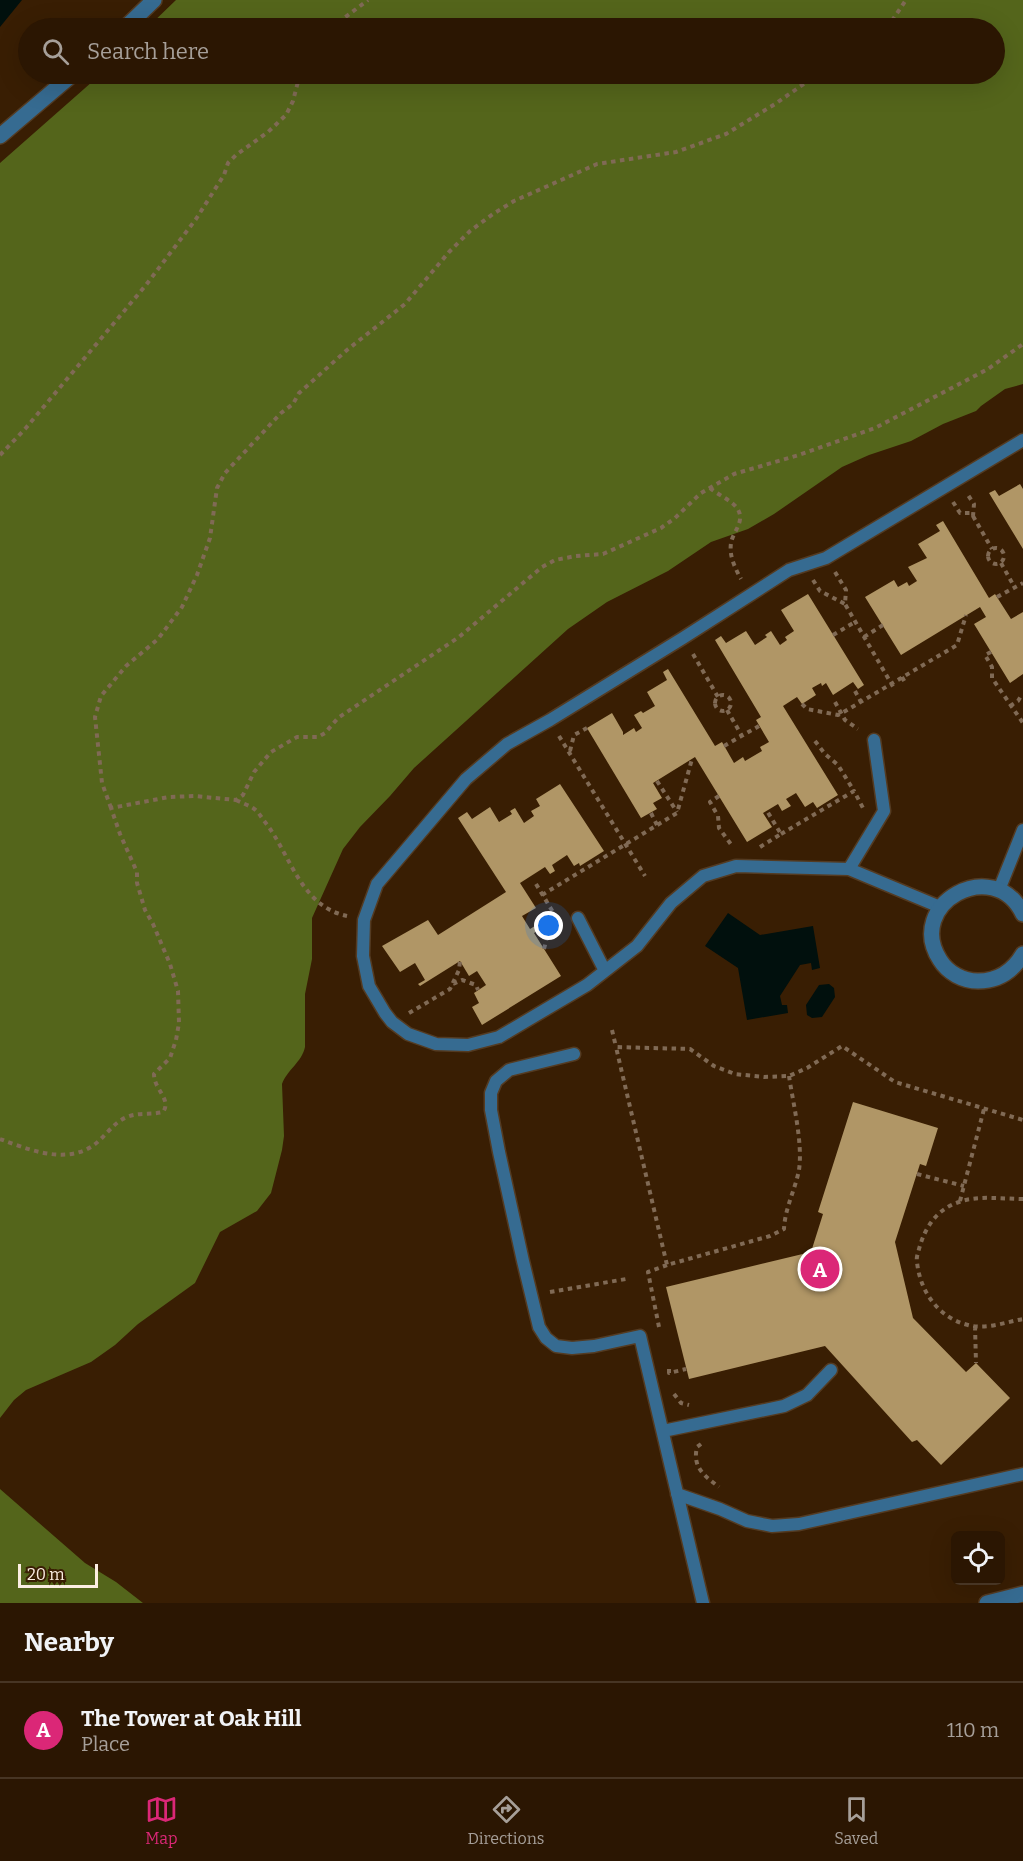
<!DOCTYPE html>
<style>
body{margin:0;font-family:Bitter,serif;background:#331f0c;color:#f1f3f6}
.controls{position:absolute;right:18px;bottom:18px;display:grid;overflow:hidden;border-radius:9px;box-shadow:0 6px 24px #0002}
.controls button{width:54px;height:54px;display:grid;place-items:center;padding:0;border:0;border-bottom:2px solid #473524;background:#2b1602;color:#f1f3f6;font:30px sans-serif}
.scale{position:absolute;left:18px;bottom:15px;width:80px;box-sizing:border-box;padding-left:6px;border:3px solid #fceee3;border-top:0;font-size:16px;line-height:21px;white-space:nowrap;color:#fceee3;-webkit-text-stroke:4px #391e03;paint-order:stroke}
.you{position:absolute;left:549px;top:926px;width:21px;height:21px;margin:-15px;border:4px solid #fff;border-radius:50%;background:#1a73e8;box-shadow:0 0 0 9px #1a73e833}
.badge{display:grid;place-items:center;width:39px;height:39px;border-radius:50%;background:#db2777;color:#fff;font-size:20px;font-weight:700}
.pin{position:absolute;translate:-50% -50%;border:3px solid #fff;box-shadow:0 2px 6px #0006}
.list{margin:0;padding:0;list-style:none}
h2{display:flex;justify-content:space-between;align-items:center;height:78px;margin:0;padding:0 24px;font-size:26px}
h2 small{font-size:20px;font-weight:400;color:#a69f99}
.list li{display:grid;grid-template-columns:39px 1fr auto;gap:18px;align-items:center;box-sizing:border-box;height:96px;padding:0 24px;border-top:2px solid #473524}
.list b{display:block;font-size:22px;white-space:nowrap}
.list p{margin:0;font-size:20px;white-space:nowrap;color:#a69f99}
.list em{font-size:20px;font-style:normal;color:#a69f99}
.icon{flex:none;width:33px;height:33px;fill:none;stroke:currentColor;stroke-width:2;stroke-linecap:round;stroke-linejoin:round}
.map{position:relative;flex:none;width:1023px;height:1603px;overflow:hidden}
.search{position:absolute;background:#2b1602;box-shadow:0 6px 24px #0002;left:18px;right:18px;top:18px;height:66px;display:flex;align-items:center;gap:15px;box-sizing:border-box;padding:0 21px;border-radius:33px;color:#a69f99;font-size:22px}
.sheet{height:174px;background:#2b1602}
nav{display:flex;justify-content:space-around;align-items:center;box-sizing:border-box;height:84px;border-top:2px solid #473524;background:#2b1602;font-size:16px;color:#a69f99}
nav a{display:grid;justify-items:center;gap:3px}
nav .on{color:#db2777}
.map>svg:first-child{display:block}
.forest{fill:#54651b}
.water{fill:#01100d}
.building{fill:#b09666}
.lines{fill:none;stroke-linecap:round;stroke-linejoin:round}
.service-casing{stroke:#543b22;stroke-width:15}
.minor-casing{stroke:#543b22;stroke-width:18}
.tertiary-casing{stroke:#543b22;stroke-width:18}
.path{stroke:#806a55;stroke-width:4;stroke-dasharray:4.5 4.5;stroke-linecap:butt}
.service{stroke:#366b91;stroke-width:12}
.minor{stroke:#366b91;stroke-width:15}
.tertiary{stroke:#366b91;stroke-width:15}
</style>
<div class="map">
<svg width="1023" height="1603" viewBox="0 0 1023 1603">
<rect width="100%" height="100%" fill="#391e03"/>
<path class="forest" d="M176 0H1023V384L1005 389 981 406 976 411 943 424 911 441 869 455 842 467 774 514 748 529 711 542 668 571 607 602 568 629 414 768 390 796 360 827 343 849 312 918V959L305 994V1047C302 1062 287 1070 282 1084L284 1136 282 1150 271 1193 257 1211 220 1232 195 1283 138 1324 115 1345 91 1362 26 1390 14 1400 0 1418V163L101 74H994V28H147Z
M0 1489 85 1563 116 1582 143 1603H0Z"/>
<path class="water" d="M0 0H22L0 27Z
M728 913 760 935 813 926 820 968 812 970 811 963 800 965 780 996 782 1005H787L788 1013 747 1020 738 968 705 946Z
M829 984 834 988 835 997 822 1017 812 1018 807 1015 806 1005 819 985Z"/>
<path class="building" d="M1020 484 1023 489V549L989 493 995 490 999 496Z
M943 521 989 598 995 594 1011 619 1023 612V674L1010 683 974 624 986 617 980 607 901 655 865 597 894 580 898 587 907 582 909 586 917 581 908 567 927 558 918 544 940 531 936 525Z
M808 594 864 685 858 689 853 682 833 695 826 683 822 686 821 683 812 688 816 695 802 704 797 697 783 706 838 795 817 808 813 802 805 807 796 793 786 799 791 806 782 811 778 804 763 813 772 827 747 842 695 757 653 783 662 798 653 803 657 809 641 818 587 728 612 713 623 732V735L634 728 636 732 642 728 634 715 641 711 643 713 655 706 647 692 667 680 663 672 668 669 715 746 722 742 734 763 743 757 745 761 762 751 760 747 769 742 756 720 761 717 715 640 721 636 726 643 746 631 755 645 767 637 765 635 771 631 780 645 787 640 785 637 794 631 781 610Z
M560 784 604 851 580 866 579 863 574 866 567 855 552 865 555 871 550 874 545 867 520 883 536 908 522 916 530 929 538 924 541 929 534 933 561 976 482 1025 472 1007 479 1003 474 993 486 985 477 971 469 976 460 961 420 986 418 984 425 980 415 963 400 972 382 946 428 920 438 935 506 892 458 818 467 812 472 819 490 807 499 822 512 814 510 811 515 808 524 823 534 816 531 811 540 806 536 799Z
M853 1102 938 1128 926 1166 920 1164 895 1242 913 1318 966 1372 976 1363 1010 1398 941 1465 917 1440 912 1442 825 1346 689 1379 666 1287 811 1252 823 1214 818 1212Z"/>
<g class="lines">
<defs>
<path id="service" d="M874 740 884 811 849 869 736 866 703 876 671 903 637 946 587 985 499 1037 468 1045 436 1044 408 1034 392 1022 385 1013 369 986 363 956 364 920 377 884 466 779 507 744 550 720 683 638 789 570 826 558 1023 440
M849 869 940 907
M999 890 1023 830
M578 918 605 971
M574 1054 509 1070 496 1081 491 1093V1110L499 1152 523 1261 539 1327 546 1338 556 1346 572 1348 594 1346 640 1336 703 1603
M663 1431 784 1406 807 1395 831 1370
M677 1494 720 1509 747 1521 772 1526 799 1524 1023 1474"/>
<path id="minor" d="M1023 914C994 854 904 904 940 960 948 973 963 981 978 981 998 981 1013 971 1023 954"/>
<path id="tertiary" d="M125 28 154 0
M0 136 73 74
M987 1603 1023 1594"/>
</defs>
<use href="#service" class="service-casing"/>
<use href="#minor" class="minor-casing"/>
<use href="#tertiary" class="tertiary-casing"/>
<path class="path" d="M331 28 368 0
M887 28 906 0
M0 455 25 429 146 285 196 219 224 175 228 163 236 155 268 132 286 115 293 101 300 74
M710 488C718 495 731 500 737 508 746 521 733 531 731 543 729 556 735 568 741 579
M953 502 960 513H971L973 516 974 504 968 495
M973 516 992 549
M988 556a8 8 0 1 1 16 0a8 8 0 1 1-16 0Z
M1001 563 1015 588
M835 572 846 590 845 604 895 690
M813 580 820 591 845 604
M997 597 1023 583
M833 635 855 622
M864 637 883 625
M991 652 985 655 992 667V678L1023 723
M693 654 718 697
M902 677 906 684
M855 691 861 702
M715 703a8 8 0 1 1 16 0a8 8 0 1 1-16 0Z
M835 702 845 720 858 729
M802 704 807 709 838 715 842 713 957 645 966 615
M1010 706 1018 701 1021 696
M727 710 742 736
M559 736 645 876
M815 741 825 754 838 765 854 791
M724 746 759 726
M570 751 574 735 587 728
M657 781 677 812
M719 796 710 802 718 816 719 828 733 847
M236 800C242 803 248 805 253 808 258 811 261 817 265 822 291 855 300 906 347 916
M111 808 102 783 95 717 101 696 126 666 158 639 182 607 197 575 210 538 217 488 225 473 281 413 293 404 299 393 347 350 405 304 449 252 470 231 493 214 514 201 597 164 676 152 726 134 775 104 818 74
M651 813 657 825
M781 834 854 791 863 808
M760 847 781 834 767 811
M536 884 559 922
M542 895 677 813 692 759
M544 949 553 913
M453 984 462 980 476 985 478 990
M409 1013 450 989 459 970 460 961
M612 1030 616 1047
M789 1076C793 1103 803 1143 799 1170 795 1190 785 1208 784 1229L770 1236 667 1265 616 1047 690 1049 714 1066 735 1074 764 1077 789 1076 807 1068 842 1046 895 1082 1023 1120
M0 1139C27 1149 63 1164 91 1147 104 1139 112 1123 127 1117 139 1112 151 1115 163 1112 172 1099 154 1090 154 1074L170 1058 176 1040 179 1023 178 991 170 964 153 924 145 910 137 883V872L120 834 111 808 169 797 194 796 236 800 243 795 254 772 271 752 297 737H318L325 733 338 718 459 637 542 567 555 560 576 556 603 554 661 528 675 518 701 493 734 474 799 455 875 428 988 369 1023 344
M917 1174 964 1186
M1023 1199C1003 1199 978 1195 959 1202 937 1209 925 1227 919 1249 918 1253 916 1258 917 1262 920 1292 939 1318 968 1325 985 1330 1006 1322 1023 1319
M960 1201 984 1109
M550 1292 626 1279
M975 1326 976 1363
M659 1327 648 1272 667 1265
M669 1369V1373L686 1369
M674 1394 681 1403 689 1405
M701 1444 697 1447C692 1468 705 1476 719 1487"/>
<use href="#service" class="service"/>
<use href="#minor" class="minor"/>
<use href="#tertiary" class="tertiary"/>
</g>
</svg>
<div class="controls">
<button><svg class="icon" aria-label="locate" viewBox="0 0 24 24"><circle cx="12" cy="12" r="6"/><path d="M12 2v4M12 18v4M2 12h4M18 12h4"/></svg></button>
</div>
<div class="scale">20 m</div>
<div class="you"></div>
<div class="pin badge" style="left:820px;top:1269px">A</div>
<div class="search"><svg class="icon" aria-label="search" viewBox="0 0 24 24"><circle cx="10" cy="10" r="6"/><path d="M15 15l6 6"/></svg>Search here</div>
</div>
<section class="sheet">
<h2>Nearby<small></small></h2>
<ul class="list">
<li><span class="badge">A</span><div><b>The Tower at Oak Hill</b><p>Place</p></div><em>110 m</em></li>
</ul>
</section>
<nav>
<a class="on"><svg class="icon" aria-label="map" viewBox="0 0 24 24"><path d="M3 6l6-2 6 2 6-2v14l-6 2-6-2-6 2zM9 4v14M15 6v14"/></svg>Map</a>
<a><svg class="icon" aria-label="directions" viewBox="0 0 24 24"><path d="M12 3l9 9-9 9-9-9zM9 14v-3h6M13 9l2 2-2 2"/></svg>Directions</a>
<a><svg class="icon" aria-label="saved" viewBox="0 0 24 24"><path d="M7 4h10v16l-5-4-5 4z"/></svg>Saved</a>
</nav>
